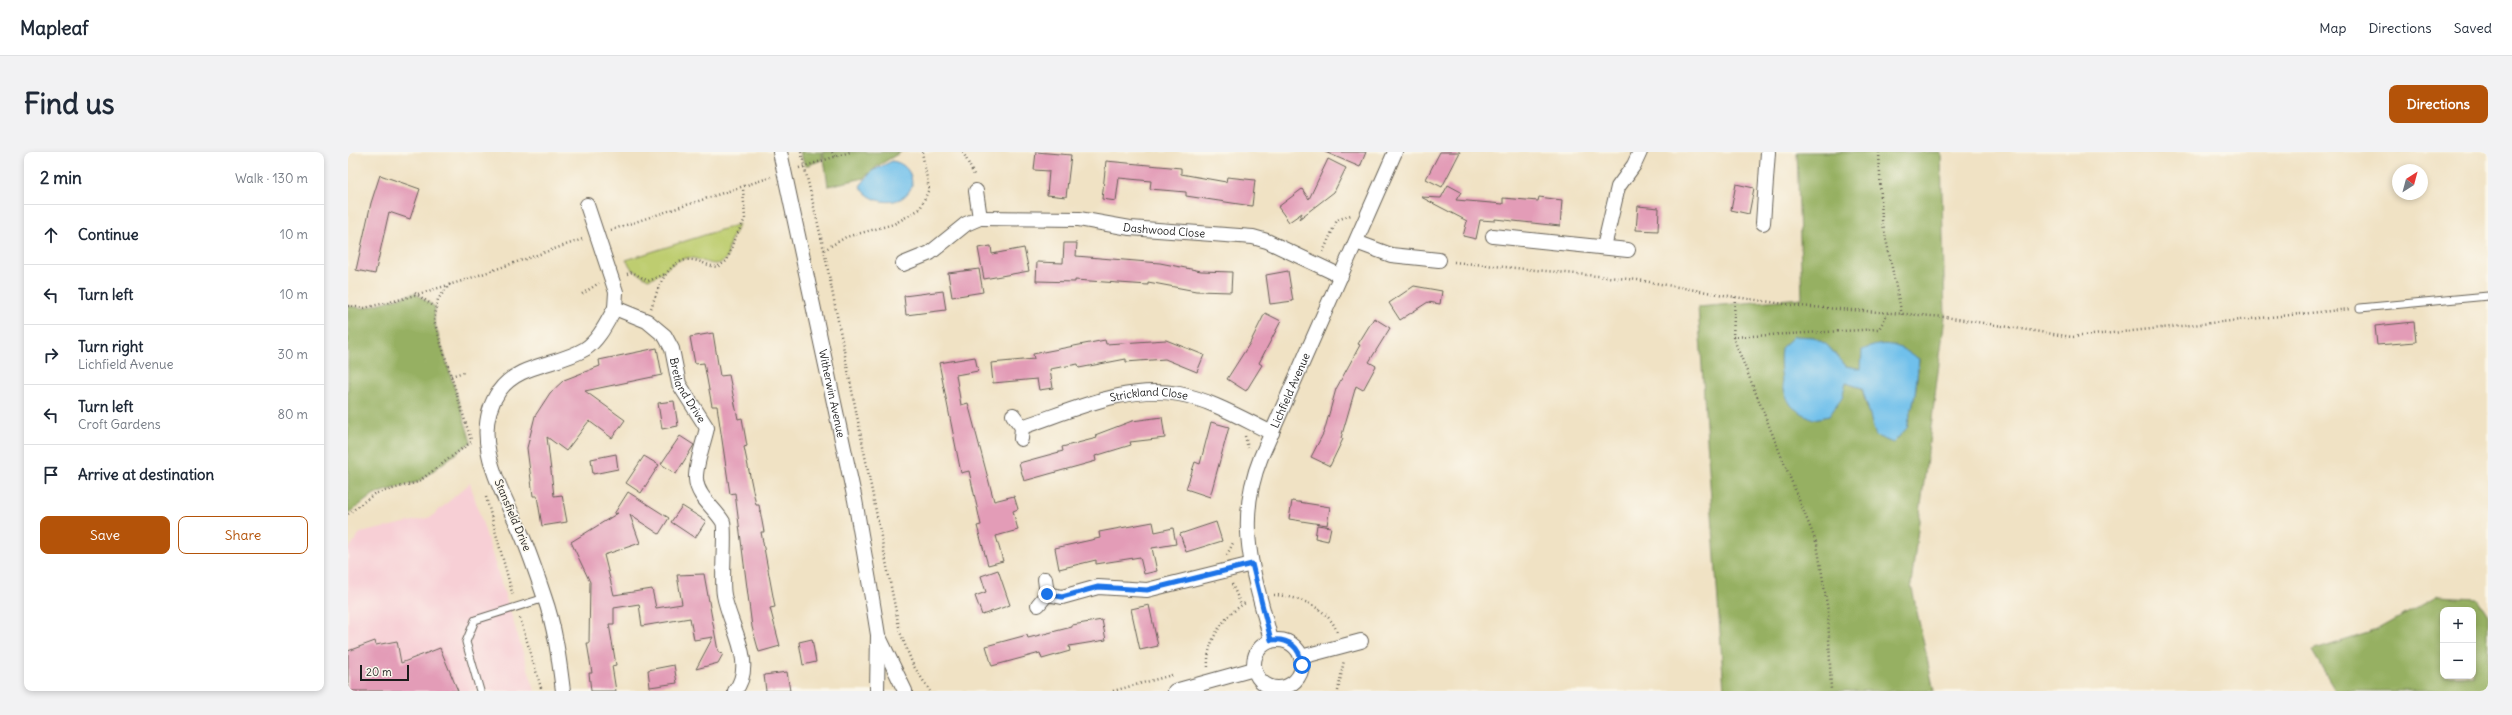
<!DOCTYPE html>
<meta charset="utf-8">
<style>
body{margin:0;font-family:Delius,sans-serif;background:#f2f2f3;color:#1f2937}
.controls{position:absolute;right:12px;bottom:12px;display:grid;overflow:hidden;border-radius:8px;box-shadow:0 2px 6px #0003}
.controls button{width:36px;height:36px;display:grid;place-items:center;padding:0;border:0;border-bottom:1px solid #e0e1e3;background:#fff;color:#1f2937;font:20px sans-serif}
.compass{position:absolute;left:2044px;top:12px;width:36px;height:36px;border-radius:50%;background:#fff;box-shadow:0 2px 6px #0003;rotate:36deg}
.scale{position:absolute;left:12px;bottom:10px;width:49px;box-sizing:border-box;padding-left:4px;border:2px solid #1c1c1c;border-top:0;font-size:11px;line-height:14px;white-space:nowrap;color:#1c1c1c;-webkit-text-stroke:3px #fbf7ec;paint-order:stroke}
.stop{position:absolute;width:12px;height:12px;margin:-9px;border:3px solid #1a73e8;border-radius:50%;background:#fff}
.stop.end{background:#1a73e8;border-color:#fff;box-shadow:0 1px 4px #0008}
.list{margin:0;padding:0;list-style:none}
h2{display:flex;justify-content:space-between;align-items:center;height:52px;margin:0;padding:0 16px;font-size:17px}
h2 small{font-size:13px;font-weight:400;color:#747a83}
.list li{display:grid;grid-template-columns:26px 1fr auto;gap:12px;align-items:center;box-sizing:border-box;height:60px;padding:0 16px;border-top:1px solid #e0e1e3}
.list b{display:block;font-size:15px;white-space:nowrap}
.list p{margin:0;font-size:13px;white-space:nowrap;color:#747a83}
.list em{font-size:13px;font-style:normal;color:#747a83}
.actions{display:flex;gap:8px;padding:12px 16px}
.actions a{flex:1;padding:9px 0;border:1px solid #b45309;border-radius:8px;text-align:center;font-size:14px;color:#b45309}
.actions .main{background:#b45309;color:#fff}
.icon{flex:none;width:22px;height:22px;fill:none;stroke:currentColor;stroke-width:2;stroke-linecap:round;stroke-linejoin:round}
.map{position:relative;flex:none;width:2140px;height:539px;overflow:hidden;border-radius:8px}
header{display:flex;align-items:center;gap:24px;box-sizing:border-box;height:56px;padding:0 20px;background:#fff;border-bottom:1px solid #e0e1e3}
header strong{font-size:19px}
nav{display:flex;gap:22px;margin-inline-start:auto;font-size:14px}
.intro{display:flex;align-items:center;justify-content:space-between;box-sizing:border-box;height:96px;padding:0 24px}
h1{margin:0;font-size:28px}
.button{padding:10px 18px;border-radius:8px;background:#b45309;color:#fff;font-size:14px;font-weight:700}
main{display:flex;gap:24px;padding:0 24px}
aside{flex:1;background:#fff;border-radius:8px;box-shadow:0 2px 6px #0003}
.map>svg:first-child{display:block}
.built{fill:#f7cfd5}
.green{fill:#becd70;stroke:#6d7446}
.forest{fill:#96b062;stroke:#59663f;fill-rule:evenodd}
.water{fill:#6fc0eb;stroke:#466e84}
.building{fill:#e39cb7}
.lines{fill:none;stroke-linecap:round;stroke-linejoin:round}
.lane-casing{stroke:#666157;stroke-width:9}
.street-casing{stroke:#666157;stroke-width:16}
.path{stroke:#666157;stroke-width:2.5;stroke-dasharray:1 3;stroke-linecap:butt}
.lane{stroke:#fff;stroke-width:7}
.street{stroke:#fff;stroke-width:14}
.route{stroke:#1a73e8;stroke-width:5}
.labels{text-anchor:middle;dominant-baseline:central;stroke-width:3;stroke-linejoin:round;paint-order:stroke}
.street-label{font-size:11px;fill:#1c1c1c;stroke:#fbf7ec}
</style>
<header>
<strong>Mapleaf</strong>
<nav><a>Map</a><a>Directions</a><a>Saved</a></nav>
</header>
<div class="intro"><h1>Find us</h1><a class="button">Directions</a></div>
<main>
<aside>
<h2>2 min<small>Walk · 130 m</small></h2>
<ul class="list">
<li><svg class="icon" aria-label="ahead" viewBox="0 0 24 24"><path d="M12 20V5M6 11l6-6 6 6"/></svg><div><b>Continue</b></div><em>10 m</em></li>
<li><svg class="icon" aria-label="left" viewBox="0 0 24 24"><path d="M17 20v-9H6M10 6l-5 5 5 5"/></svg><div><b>Turn left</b></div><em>10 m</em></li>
<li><svg class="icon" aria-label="right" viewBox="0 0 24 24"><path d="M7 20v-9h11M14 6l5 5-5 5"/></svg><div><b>Turn right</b><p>Lichfield Avenue</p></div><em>30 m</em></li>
<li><svg class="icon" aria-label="left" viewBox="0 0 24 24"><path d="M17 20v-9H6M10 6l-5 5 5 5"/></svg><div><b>Turn left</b><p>Croft Gardens</p></div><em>80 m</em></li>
<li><svg class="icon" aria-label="arrive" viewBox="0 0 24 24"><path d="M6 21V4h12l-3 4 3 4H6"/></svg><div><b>Arrive at destination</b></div></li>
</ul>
<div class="actions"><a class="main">Save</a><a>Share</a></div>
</aside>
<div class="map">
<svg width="2140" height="539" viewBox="0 0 2140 539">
<rect width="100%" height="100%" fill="#fbf7ec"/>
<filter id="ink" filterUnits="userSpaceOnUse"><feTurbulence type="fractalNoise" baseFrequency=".025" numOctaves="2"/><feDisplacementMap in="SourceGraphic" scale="8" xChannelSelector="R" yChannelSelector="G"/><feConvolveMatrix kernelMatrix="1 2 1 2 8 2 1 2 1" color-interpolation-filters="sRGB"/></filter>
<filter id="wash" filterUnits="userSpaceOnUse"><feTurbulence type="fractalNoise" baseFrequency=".012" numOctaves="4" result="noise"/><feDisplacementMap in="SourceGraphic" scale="16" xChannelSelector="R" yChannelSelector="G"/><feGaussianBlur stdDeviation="0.9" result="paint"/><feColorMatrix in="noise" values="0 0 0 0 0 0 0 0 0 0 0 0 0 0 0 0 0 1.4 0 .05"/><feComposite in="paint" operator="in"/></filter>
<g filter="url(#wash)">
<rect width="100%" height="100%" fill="#f0e2c4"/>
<path class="built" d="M122 331 187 539H0V398L12 381 83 365Z"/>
<path class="green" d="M391 72 382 90 379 105C367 121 353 104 339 106 323 108 315 124 300 127L284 117 278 108Z"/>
<path class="forest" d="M452 0H474V8L457 14Z
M475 0H553L531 13 516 26 480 34Z
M1449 0H1593L1597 165 1563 432 1586 539H1376L1350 155 1454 146ZM1479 193 1498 214 1513 217 1571 207 1567 243 1559 275 1519 256 1514 236 1498 231Z
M67 141 87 155 86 169 123 290 70 330 26 342 0 362V154L16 156Z
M2090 444 2129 446 2140 463V539H1988L1964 499 2029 478ZM2095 458H2125V524H2095Z"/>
<path class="water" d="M544 9C557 11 564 20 564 33 557 56 523 54 512 34L524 19Z
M1446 184 1466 185 1479 193 1498 214 1513 217 1514 198C1540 187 1549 193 1571 207L1567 243 1559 276 1545 291 1528 284 1514 236 1498 231 1494 246 1481 264 1465 267C1458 263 1448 259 1443 253 1433 240 1431 211 1433 196Z"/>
<g id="blocks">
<path class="building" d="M688 0 723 3 718 45 699 43 701 19 686 18Z
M977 0H1018L1012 15Z
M1092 0H1112L1094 35 1078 27Z
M980 7 998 16 986 40 951 67 954 61 941 70 930 55 954 37 961 47Z
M758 9 833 16V22L878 30 879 25 907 28 904 54 838 44V40L802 37 803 29 771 26 768 49 754 47Z
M32 23 72 37 62 67 41 60 27 122 8 118 23 51Z
M1388 32 1406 36 1401 62 1383 58Z
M1100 33 1113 40 1108 48 1155 52V46L1190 49 1191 45 1214 48 1212 74 1147 67V69L1132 68 1128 87 1115 84 1119 69 1073 45 1093 46Z
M1290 54 1311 56 1310 79 1288 78Z
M716 91H729L728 104 812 111 853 119 884 120 883 140 848 139 800 130V133L727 128V130L688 129 689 110 715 111Z
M643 94 644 102 676 96 681 119 636 127 630 96Z
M631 117 635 140 604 145 600 121Z
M940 119 945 149 922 152 918 123Z
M1066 134 1094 139 1092 152 1080 150 1052 168 1041 151Z
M595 139 598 158 558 163 556 144Z
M917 161 933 169 911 211 914 213 898 239 879 227 902 191Z
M1026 166 1042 176 1021 210 1028 214 1015 238 1008 234 993 286 995 287 982 314 963 305 976 280 988 237 1012 193 1010 192Z
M2066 170 2068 190 2029 193 2027 174Z
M365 181 372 224 381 223 390 267 394 266 399 294 396 295 408 353H411L416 380H413L427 455 422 456 432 494 411 500 404 475 387 341 382 342 369 254H364L356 211 347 212 342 185Z
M757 188 758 192 818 188 856 203 849 220 817 207 778 210V207L731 216 730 212 702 217 705 236 691 238 689 227 645 231 643 211 686 207 685 202Z
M309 196 314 223 237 239 277 268 264 286 241 269 218 299 199 285 206 344 214 343 219 370 194 374 189 344H185L179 296 187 264 202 241 216 228 252 214 251 208Z
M627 205 630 219 608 223 613 253 620 251 646 349 666 344 670 357 665 359 670 378 648 384 655 409 640 413 629 374 633 373 621 319 613 321 591 211Z
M326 249 330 274 314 277 310 251Z
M814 265 817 286 782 290 783 293 747 304 748 309 676 329 671 311 715 299 714 295 749 286 747 283 784 269Z
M863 270 881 275 862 345 838 337 847 310 852 312Z
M332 284 346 293 328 322 313 312Z
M268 302 270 317 245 322 243 307Z
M296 304 311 313 293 341 278 331Z
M280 340 321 366 311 382 282 363 292 391 256 403 266 443 304 437 308 456 334 452 329 423 356 422 370 499 375 502 370 511 348 517 365 485 346 488 342 466 294 474 291 452 266 456V472H261L268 513 264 514 268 539H243L241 521H244L239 491H241L242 430 223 390 270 361 266 362Z
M944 349 982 355 979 373 941 367Z
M334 354 358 369 347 386 323 370Z
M805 370 807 380 825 376 828 392 804 396 809 419 796 422 792 405 748 412V408L711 417 707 396 752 386 751 380Z
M868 370 874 389 838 400 832 382Z
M969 373 983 375 980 389 967 386Z
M650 418 662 453 634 463 627 444 638 440 633 424Z
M801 453 810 494 792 498 783 457Z
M754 468 758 488 721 494 722 499 694 507 692 501 644 514 638 494 679 483 680 486 724 475V473Z
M464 487 468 510 455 513 451 490Z
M27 489 28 493 49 489 53 511 92 496 110 539H0V499Z
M326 513 329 531 302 535 300 518Z
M439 520 442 539H418L416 523Z"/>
</g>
</g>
<g filter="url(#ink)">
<use href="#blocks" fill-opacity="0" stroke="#666157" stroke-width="1"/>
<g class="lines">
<defs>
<path id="lane" d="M2012 156 2140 144
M132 539 118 490 127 468 197 446"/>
<g id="street">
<path id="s1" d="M432 0 507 348 524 446 530 483 529 539"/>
<path id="s2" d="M239 53 268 140 267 156 299 169 317 184 324 197 331 232 359 276C356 290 347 314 348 327 349 345 367 356 375 370 378 377 373 429 376 443 381 473 409 511 387 539"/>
<path id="s3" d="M632 66 731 67 782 76 905 85 919 89 993 124"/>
<path d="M1415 71 1420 0"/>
<path d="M1145 84 1280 98"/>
<path d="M1008 90 1043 103 1091 108"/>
<path d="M1256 95 1270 35 1286 13 1292 0"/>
<path d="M555 112 582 101 618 72 632 66 628 39"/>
<path d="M665 263 674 275 673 287"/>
<path id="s4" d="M674 275C723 259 778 232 831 242 863 248 895 267 924 281"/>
<path d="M699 442 714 445 750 435 799 438 904 412"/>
<path d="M690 453 699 442 697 427"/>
<path d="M532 487 557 539"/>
<circle cx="930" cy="512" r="24"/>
<path id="s5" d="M923 488C906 422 886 372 913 305L1047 0"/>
<path d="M953 505 1013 489"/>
<path d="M215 539C211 506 207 475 196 444 189 423 182 402 173 381 154 338 120 285 151 239 171 211 209 214 237 197 251 188 259 170 267 156"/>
<path d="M827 539 906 517"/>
</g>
</defs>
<use href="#lane" class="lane-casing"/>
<use href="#street" class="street-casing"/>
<path class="path" d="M453 0 476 98 552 480 565 513 582 539
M484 0 487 4
M615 0 627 25
M1531 0 1534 68 1554 163
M451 16 502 0
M263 78 423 25
M476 98 498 85 546 72 572 57 581 37 574 0
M975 100 989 68 1003 63
M1106 110 1290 128 1387 145 1451 154 1597 165 1724 185 2002 157
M279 122 284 120 300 129 317 122
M102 132 90 147 86 169 123 288
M67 141 87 155
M234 142 251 131
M1387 145 1385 185 1469 392 1480 459 1483 539
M0 154 16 156 50 148 114 129 235 87
M303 156C310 137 319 105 345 108 353 109 360 114 369 115L379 109 386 88 397 67 395 36
M1385 185 1531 177 1540 161
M103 224 116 220
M897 284 900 296
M138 345 165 444
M0 362 26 342 70 330 123 290
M879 403 885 391
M884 432 893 453
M926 443C950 444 981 456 989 480
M172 466 194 539
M860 515C858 488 877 462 899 450
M765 539 824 523
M990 539 996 508"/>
<use href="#lane" class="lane"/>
<use href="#street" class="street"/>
</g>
</g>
<g class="lines" filter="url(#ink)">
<path class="route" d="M699 442 714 445 750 435 799 438 904 412 923 488C941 486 952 495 954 513"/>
</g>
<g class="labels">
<g class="street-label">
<text stroke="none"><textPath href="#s3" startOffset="185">Dashwood Close</textPath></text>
<text stroke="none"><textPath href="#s2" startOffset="225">Bretland Drive</textPath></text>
<text stroke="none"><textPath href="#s5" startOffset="260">Lichfield Avenue</textPath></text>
<text stroke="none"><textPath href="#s1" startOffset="247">Witherwin Avenue</textPath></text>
<text stroke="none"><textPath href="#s4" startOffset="132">Strickland Close</textPath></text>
<text transform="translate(165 363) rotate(67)">Stansfield Drive</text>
</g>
</g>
</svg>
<div class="controls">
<button>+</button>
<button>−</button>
</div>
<svg class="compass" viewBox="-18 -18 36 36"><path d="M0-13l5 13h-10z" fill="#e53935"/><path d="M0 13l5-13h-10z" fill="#747a83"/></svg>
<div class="scale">20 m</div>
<div class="stop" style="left:954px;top:513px"></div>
<div class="stop end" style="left:699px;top:442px"></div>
</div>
</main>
